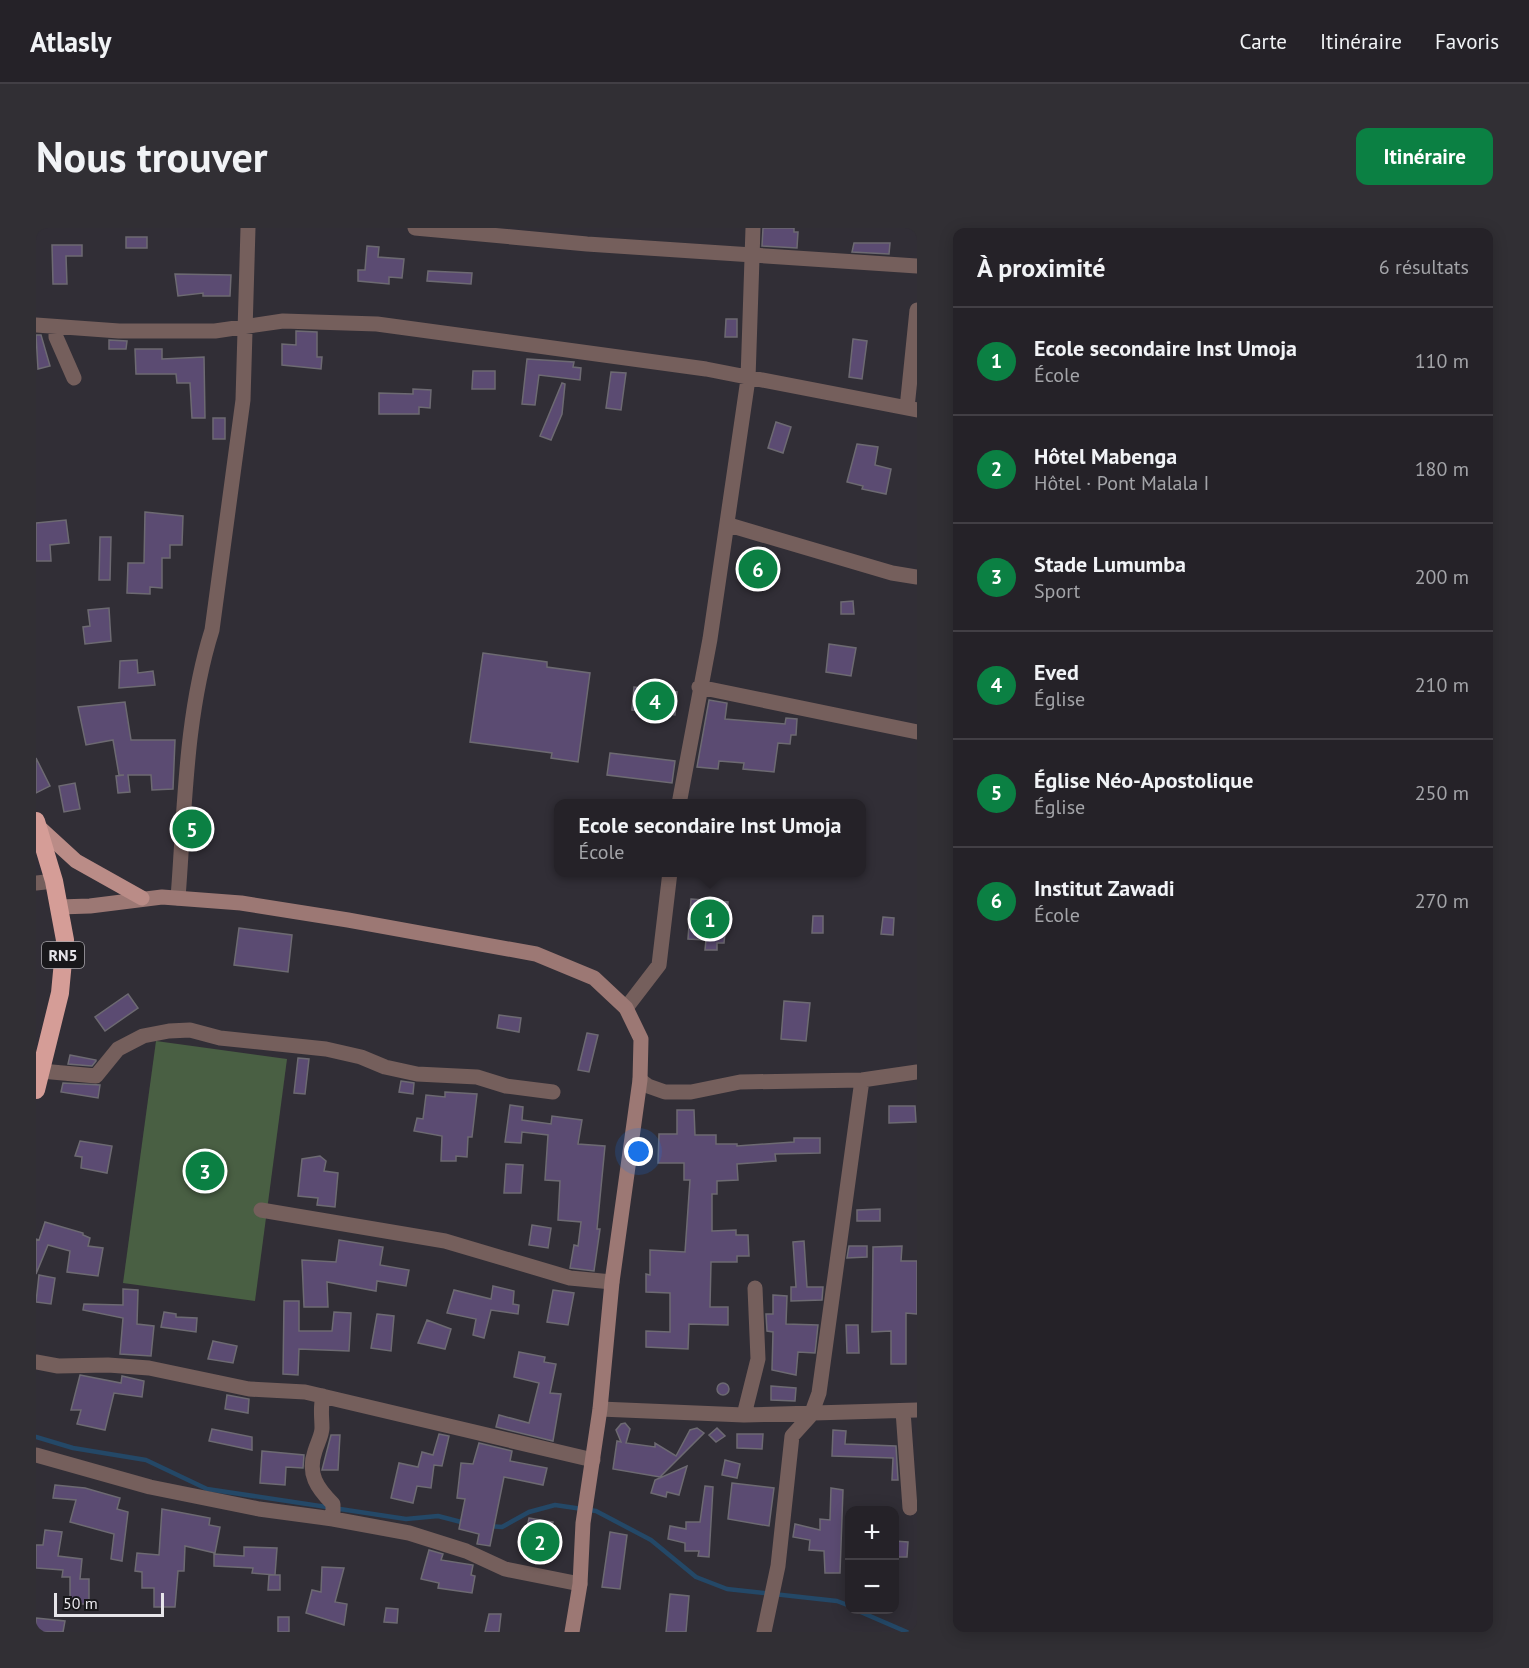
<!DOCTYPE html>
<html lang="fr">
<meta charset="utf-8">
<style>
body{margin:0;font-family:"PT Sans",sans-serif;background:#312f34;color:#f1f3f6}
.controls{position:absolute;right:18px;bottom:18px;display:grid;overflow:hidden;border-radius:12px;box-shadow:0 3px 15px #0003}
.controls button{width:54px;height:54px;display:grid;place-items:center;padding:0;border:0;border-bottom:2px solid #423f45;background:#252228;color:#f1f3f6;font:30px sans-serif}
.scale{position:absolute;left:18px;bottom:15px;width:110px;box-sizing:border-box;padding-left:6px;border:3px solid #e7e5ea;border-top:0;font-size:16px;line-height:21px;white-space:nowrap;color:#e7e5ea;-webkit-text-stroke:4px #18171a;paint-order:stroke}
.you{position:absolute;left:603px;top:924px;width:21px;height:21px;margin:-15px;border:4px solid #fff;border-radius:50%;background:#1a73e8;box-shadow:0 0 0 9px #1a73e833}
.badge{display:grid;place-items:center;width:39px;height:39px;border-radius:50%;background:#0b8043;color:#fff;font-size:20px;font-weight:700}
.pin{position:absolute;translate:-50% -50%;border:3px solid #fff;box-shadow:0 2px 6px #0006}
.popup{position:absolute;left:518px;top:571px;width:312px;height:78px;box-sizing:border-box;display:grid;place-content:center;border-radius:12px;background:#252228;filter:drop-shadow(0 2px 4px #0005);font-size:20px;white-space:nowrap;color:#a3a4a8}
.popup b{font-size:22px;color:#f1f3f6}
.popup::after{content:'';position:absolute;left:50%;top:100%;margin-left:-12px;border:12px solid transparent;border-top-color:#252228}
.list{margin:0;padding:0;list-style:none}
h2{display:flex;justify-content:space-between;align-items:center;height:78px;margin:0;padding:0 24px;font-size:26px}
h2 small{font-size:20px;font-weight:400;color:#a3a4a8}
.list li{display:grid;grid-template-columns:39px 1fr auto;gap:18px;align-items:center;box-sizing:border-box;height:108px;padding:0 24px;border-top:2px solid #423f45}
.list b{display:block;font-size:22px;white-space:nowrap}
.list p{margin:0;font-size:20px;white-space:nowrap;color:#a3a4a8}
.list em{font-size:20px;font-style:normal;color:#a3a4a8}
.map{position:relative;flex:none;width:881px;height:1404px;overflow:hidden;border-radius:12px}
header{display:flex;align-items:center;gap:36px;box-sizing:border-box;height:84px;padding:0 30px;background:#252228;border-bottom:2px solid #423f45}
header strong{font-size:28px}
nav{display:flex;gap:33px;margin-inline-start:auto;font-size:21px}
.intro{display:flex;align-items:center;justify-content:space-between;box-sizing:border-box;height:144px;padding:0 36px}
h1{margin:0;font-size:42px}
.button{padding:15px 27px;border-radius:12px;background:#0b8043;color:#fff;font-size:21px;font-weight:700}
main{display:flex;gap:36px;padding:0 36px}
aside{flex:1;background:#252228;border-radius:12px;box-shadow:0 3px 15px #0003}
.map>svg:first-child{display:block}
.green{fill:#495f43}
.lines{fill:none;stroke-linecap:round;stroke-linejoin:round}
.stream{stroke:#244867;stroke-width:4.5}
.building{fill:#5b4b72;stroke:#6d6a72;stroke-width:1.5}
.street{stroke:#755f5c;stroke-width:15}
.secondary{stroke:#9c7874;stroke-width:15}
.primary{stroke:#ba8c87;stroke-width:15}
.highway{stroke:#d59d97;stroke-width:18}
.labels{text-anchor:middle;dominant-baseline:central;stroke-width:5;stroke-linejoin:round;paint-order:stroke}
.shield{fill:#18171a;stroke:#a9a7ac;stroke-width:1.5}
.shield-label{font-size:16px;font-weight:bold;fill:#e7e5ea}
</style>
<header>
<strong>Atlasly</strong>
<nav><a>Carte</a><a>Itinéraire</a><a>Favoris</a></nav>
</header>
<div class="intro"><h1>Nous trouver</h1><a class="button">Itinéraire</a></div>
<main>
<div class="map">
<svg width="881" height="1404" viewBox="0 0 881 1404">
<rect width="100%" height="100%" fill="#312e36"/>
<path class="green" d="M120 813 251 831 219 1073 87 1055Z"/>
<g class="lines">
<path class="stream" d="M0 1209 37 1220 110 1232 171 1261 370 1291 402 1288 429 1295
M452 1298 466 1299 493 1284 519 1277 560 1283 615 1312 660 1349 691 1361 801 1373 814 1378
M820 1382 871 1404"/>
</g>
<path class="building" d="M727 0H758V4H762L761 20 726 18Z
M90 9H111V20H90Z
M818 15H854L853 26 816 24Z
M16 17H46V28H30L31 56H17Z
M331 18 343 19 342 29 368 31 366 50 353 49V56L322 53V42H329Z
M392 43 436 45 435 56 391 53Z
M139 46 195 47 194 68H167V65L142 68Z
M690 91H701V109H689Z
M260 103 281 104V129H286L285 141 246 137V116L260 117Z
M0 107H5L14 138 2 141Z
M817 111 831 113 826 151 813 149Z
M73 112 91 113 90 121H73Z
M99 121H126V131L168 129 169 190H156L154 155H141L140 146H100Z
M491 131 538 134 537 139 545 140 544 152 503 147 499 177 486 176Z
M437 143H459V161H436Z
M575 144 590 145 585 182 570 180Z
M526 155 529 156 526 186 515 212 504 208Z
M377 161 395 162 394 180 383 179V186H343V165L377 166Z
M177 190H189V211H177Z
M740 194 755 199 747 225 732 220Z
M821 216 842 219 839 237 855 241 850 266 826 261 827 258 811 254Z
M109 284 147 288 146 317H134V330H126V360L114 359V366L91 365 92 335H108Z
M30 292 33 315 14 317 15 333H0V295Z
M64 309H75L74 352H63Z
M817 373 818 386H805V374Z
M73 380 75 413 49 416 47 399 54 398 52 382Z
M793 416 820 420 815 448 790 444Z
M447 425 511 434V439L554 445 542 534 515 530 516 525 434 514Z
M101 432 102 445 117 443 119 457 83 460 84 433Z
M598 459 641 464 639 487 596 482Z
M673 472 691 475 689 491 749 496 750 490 761 491 760 507H755L754 516 742 515 738 544 707 541 708 535 683 533 682 541 661 539Z
M89 474 95 512H139L137 561 116 562 115 547H92L94 564 82 565 80 548 88 547H83L77 512 50 517 42 479Z
M574 525 639 533 636 555 571 547Z
M0 530 14 558 0 565Z
M39 555 44 581 28 584 23 558Z
M655 671 692 674 688 715H681V722H669L670 712 652 711Z
M777 688H787V705H776Z
M847 689 858 690 857 707 845 706Z
M203 700 256 707 252 744 198 737Z
M92 766 102 780 69 803 59 789Z
M748 773 774 775 770 813 745 811Z
M463 787 485 790 483 804 461 800Z
M551 805 562 807 553 844 542 842Z
M34 827 60 832V833L56 838 32 836Z
M262 830 273 831 269 866 258 865Z
M365 853 378 855 377 866 363 864Z
M27 855 64 857 62 870 25 864Z
M409 864 441 866 436 909H432L431 929 420 928V933H405L406 908 378 903 381 890 387 891 390 867 409 869Z
M474 877 487 879 486 892 515 896 516 888 546 892 542 916 569 918 561 1001H564L558 1043 534 1040 538 1017 542 1018 545 994 522 992 524 953 509 952 512 907 486 904 485 915 469 914Z
M853 878H879L880 894 853 895Z
M641 882H658L659 907H680V916H701V918L758 914V910H784V925L739 926 740 933 701 936 702 952 681 953V966H676V1003L700 1002V1007H712L713 1028H701V1034H675L674 1079H692V1097L653 1096 652 1121 610 1119V1103L634 1104V1065L610 1064V1046L614 1047V1022L649 1024 654 952H648V935H622L623 906H641Z
M44 913 76 918 71 945 45 940 46 929 39 928Z
M284 928 290 933 288 943 302 945 299 979 281 977 282 970 262 968 266 931Z
M470 936 487 937 485 965H468Z
M844 981V993H821V982Z
M9 994 47 1005V1007L54 1010 52 1018 67 1020 62 1048 31 1044 34 1023 12 1017 0 1046V1011L3 1012Z
M496 997 515 1000 512 1020 493 1017Z
M303 1012 347 1019 344 1037 373 1042 370 1058 341 1053 340 1063 291 1054 292 1079H268L266 1032 300 1034Z
M768 1013 771 1059H787L786 1072 755 1073V1059H760L757 1014Z
M813 1018H831V1029L811 1030Z
M866 1018 865 1033H881V1086L870 1085V1136H855V1103L836 1104 837 1019Z
M3 1047 19 1050 15 1076 0 1074Z
M457 1058 478 1063 477 1076 483 1077 482 1086 455 1082 448 1110 437 1107 440 1091 411 1085 418 1062 455 1071Z
M87 1061 102 1062 101 1096 118 1098 115 1128 84 1126 87 1090 47 1082 48 1076 87 1077Z
M517 1062 538 1065 532 1097 511 1094Z
M737 1067 751 1068 750 1096 782 1097 779 1125 762 1124 760 1147 736 1142 737 1104 731 1103 730 1086H737Z
M248 1073H263V1103H296L298 1084 315 1085 313 1123 263 1121 262 1147 247 1146Z
M128 1084 140 1086V1089L161 1090 160 1104 125 1099Z
M341 1086 358 1088 355 1123 335 1120Z
M391 1092 415 1101 409 1121 382 1115Z
M810 1097H822L823 1125H811Z
M177 1113 201 1118 197 1135 172 1131Z
M483 1124 509 1129 508 1134 520 1136 514 1165 525 1166 517 1213 460 1199 463 1187 493 1195 503 1155 478 1149Z
M44 1147 85 1155 86 1148 108 1153 106 1169 78 1165 69 1202 41 1196 45 1182H35Z
M681 1161a6 6 0 1 1 12 0a6 6 0 1 1-12 0Z
M735 1158 760 1160 759 1173 735 1172Z
M191 1167 213 1171 212 1185 189 1181Z
M589 1195 594 1201 590 1215 619 1219V1215L640 1228 654 1202 661 1200 668 1205 624 1249 577 1241 581 1213 585 1214 580 1202 585 1196Z
M681 1200 689 1208 680 1214 673 1207Z
M176 1201 216 1209V1222L173 1213Z
M797 1202 810 1203 809 1216 860 1218 862 1252H856L857 1230 796 1228Z
M403 1206 413 1208 406 1238 398 1237 395 1260 381 1258 377 1275 355 1270 363 1235 382 1239 386 1224 397 1227Z
M701 1206H727L726 1221 701 1220Z
M295 1207H304L302 1242H286Z
M443 1215 476 1223 474 1233 511 1240 507 1257 468 1249 454 1318 441 1316 443 1306 423 1301 429 1271 421 1270 425 1235 437 1236Z
M226 1223 268 1227 267 1240 250 1239 249 1257 224 1255Z
M689 1232 704 1236 701 1250 686 1247Z
M651 1238 643 1267 631 1264 630 1269 615 1265 619 1252Z
M696 1255 738 1260 733 1298 692 1291Z
M19 1257 49 1260 84 1270 81 1281 92 1284 86 1333 75 1331 78 1306 34 1294 40 1272 17 1270Z
M669 1258 677 1259 673 1329 662 1328 663 1323H649V1315L632 1311 634 1298 650 1301V1294H664Z
M795 1260 807 1262 804 1345H789L788 1323 773 1322 774 1312 757 1309 759 1296 784 1302V1291L794 1292Z
M126 1281 174 1290 173 1297 184 1299 179 1325 149 1318 148 1343H142L139 1379H118V1360H106V1344L99 1343 101 1325 123 1327Z
M493 1290 517 1294 510 1329 486 1325Z
M9 1302 26 1304 22 1328 46 1331 44 1351H53V1376H34V1349H26L27 1342 0 1340V1317H7Z
M574 1304 591 1307 584 1361 566 1359Z
M858 1313 872 1314 871 1329H858Z
M208 1319 241 1320 239 1347 216 1345 217 1340 178 1338V1326L208 1328Z
M393 1322 407 1326 405 1332 437 1337 435 1347 439 1348 436 1365 402 1360 403 1355 385 1351Z
M286 1339 308 1340 299 1374 311 1376 308 1397 270 1385 276 1362 285 1364Z
M233 1347H244V1362H232Z
M634 1366 653 1368 650 1404H630Z
M350 1380 362 1381 361 1395 348 1394Z
M453 1386H465L463 1404H449Z
M242 1389H253V1404H242Z
M0 1390 29 1393 27 1404H0Z"/>
<g class="lines">
<path class="street" d="M379 0 551 16 881 38
M0 97 83 103H179L247 93 341 96 670 141 881 182
M20 99V109L38 150
M871 180 881 82
M693 297 856 345 881 349
M663 459 881 504
M643 576 674 411 712 151 717 0
M0 655 18 653
M142 670C149 580 149 488 176 402L207 172 212 0
M590 780 623 737 634 644
M5 843 60 848 82 821 107 808 133 803 154 802 184 810 290 821 325 829 349 839 381 846 441 849 470 858 517 864
M604 852 612 858 629 864H655L704 854 826 852 881 844
M225 982 409 1013 534 1050 576 1054
M0 1134 22 1138 72 1137 113 1140 213 1161 269 1164 557 1232
M287 1168C284 1180 286 1189 286 1200 286 1207 281 1216 279 1223 271 1246 281 1260 297 1276V1291
M564 1181 708 1187 881 1182
M867 1183 874 1280
M708 1187 722 1131 719 1060
M0 1227 114 1259 223 1281 297 1291 373 1305 430 1323 469 1341 544 1356
M728 1404 742 1338 756 1208 775 1187 783 1165 826 852"/>
<path class="secondary" d="M23 679 54 678 126 669 205 675 312 692 500 726 558 750 590 780 605 811 604 852 576 1054 564 1181 547 1295 544 1356 536 1404"/>
<path class="primary" d="M4 600 40 633 106 670"/>
<path class="highway" d="M0 593 18 653 29 712 24 765 0 862"/>
</g>
<g class="labels">
<rect class="shield" x="6" y="714" width="42" height="26" rx="4.5"/>
<g class="shield-label">
<text x="27" y="727">RN5</text>
</g>
</g>
</svg>
<div class="controls">
<button>+</button>
<button>−</button>
</div>
<div class="scale">50 m</div>
<div class="you"></div>
<div class="pin badge" style="left:674px;top:691px">1</div>
<div class="popup"><b>Ecole secondaire Inst Umoja</b>École</div>
<div class="pin badge" style="left:504px;top:1314px">2</div>
<div class="pin badge" style="left:169px;top:943px">3</div>
<div class="pin badge" style="left:619px;top:473px">4</div>
<div class="pin badge" style="left:156px;top:601px">5</div>
<div class="pin badge" style="left:722px;top:341px">6</div>
</div>
<aside>
<h2>À proximité<small>6 résultats</small></h2>
<ul class="list">
<li><span class="badge">1</span><div><b>Ecole secondaire Inst Umoja</b><p>École</p></div><em>110 m</em></li>
<li><span class="badge">2</span><div><b>Hôtel Mabenga</b><p>Hôtel · Pont Malala I</p></div><em>180 m</em></li>
<li><span class="badge">3</span><div><b>Stade Lumumba</b><p>Sport</p></div><em>200 m</em></li>
<li><span class="badge">4</span><div><b>Eved</b><p>Église</p></div><em>210 m</em></li>
<li><span class="badge">5</span><div><b>Église Néo-Apostolique</b><p>Église</p></div><em>250 m</em></li>
<li><span class="badge">6</span><div><b>Institut Zawadi</b><p>École</p></div><em>270 m</em></li>
</ul>
</aside>
</main>
